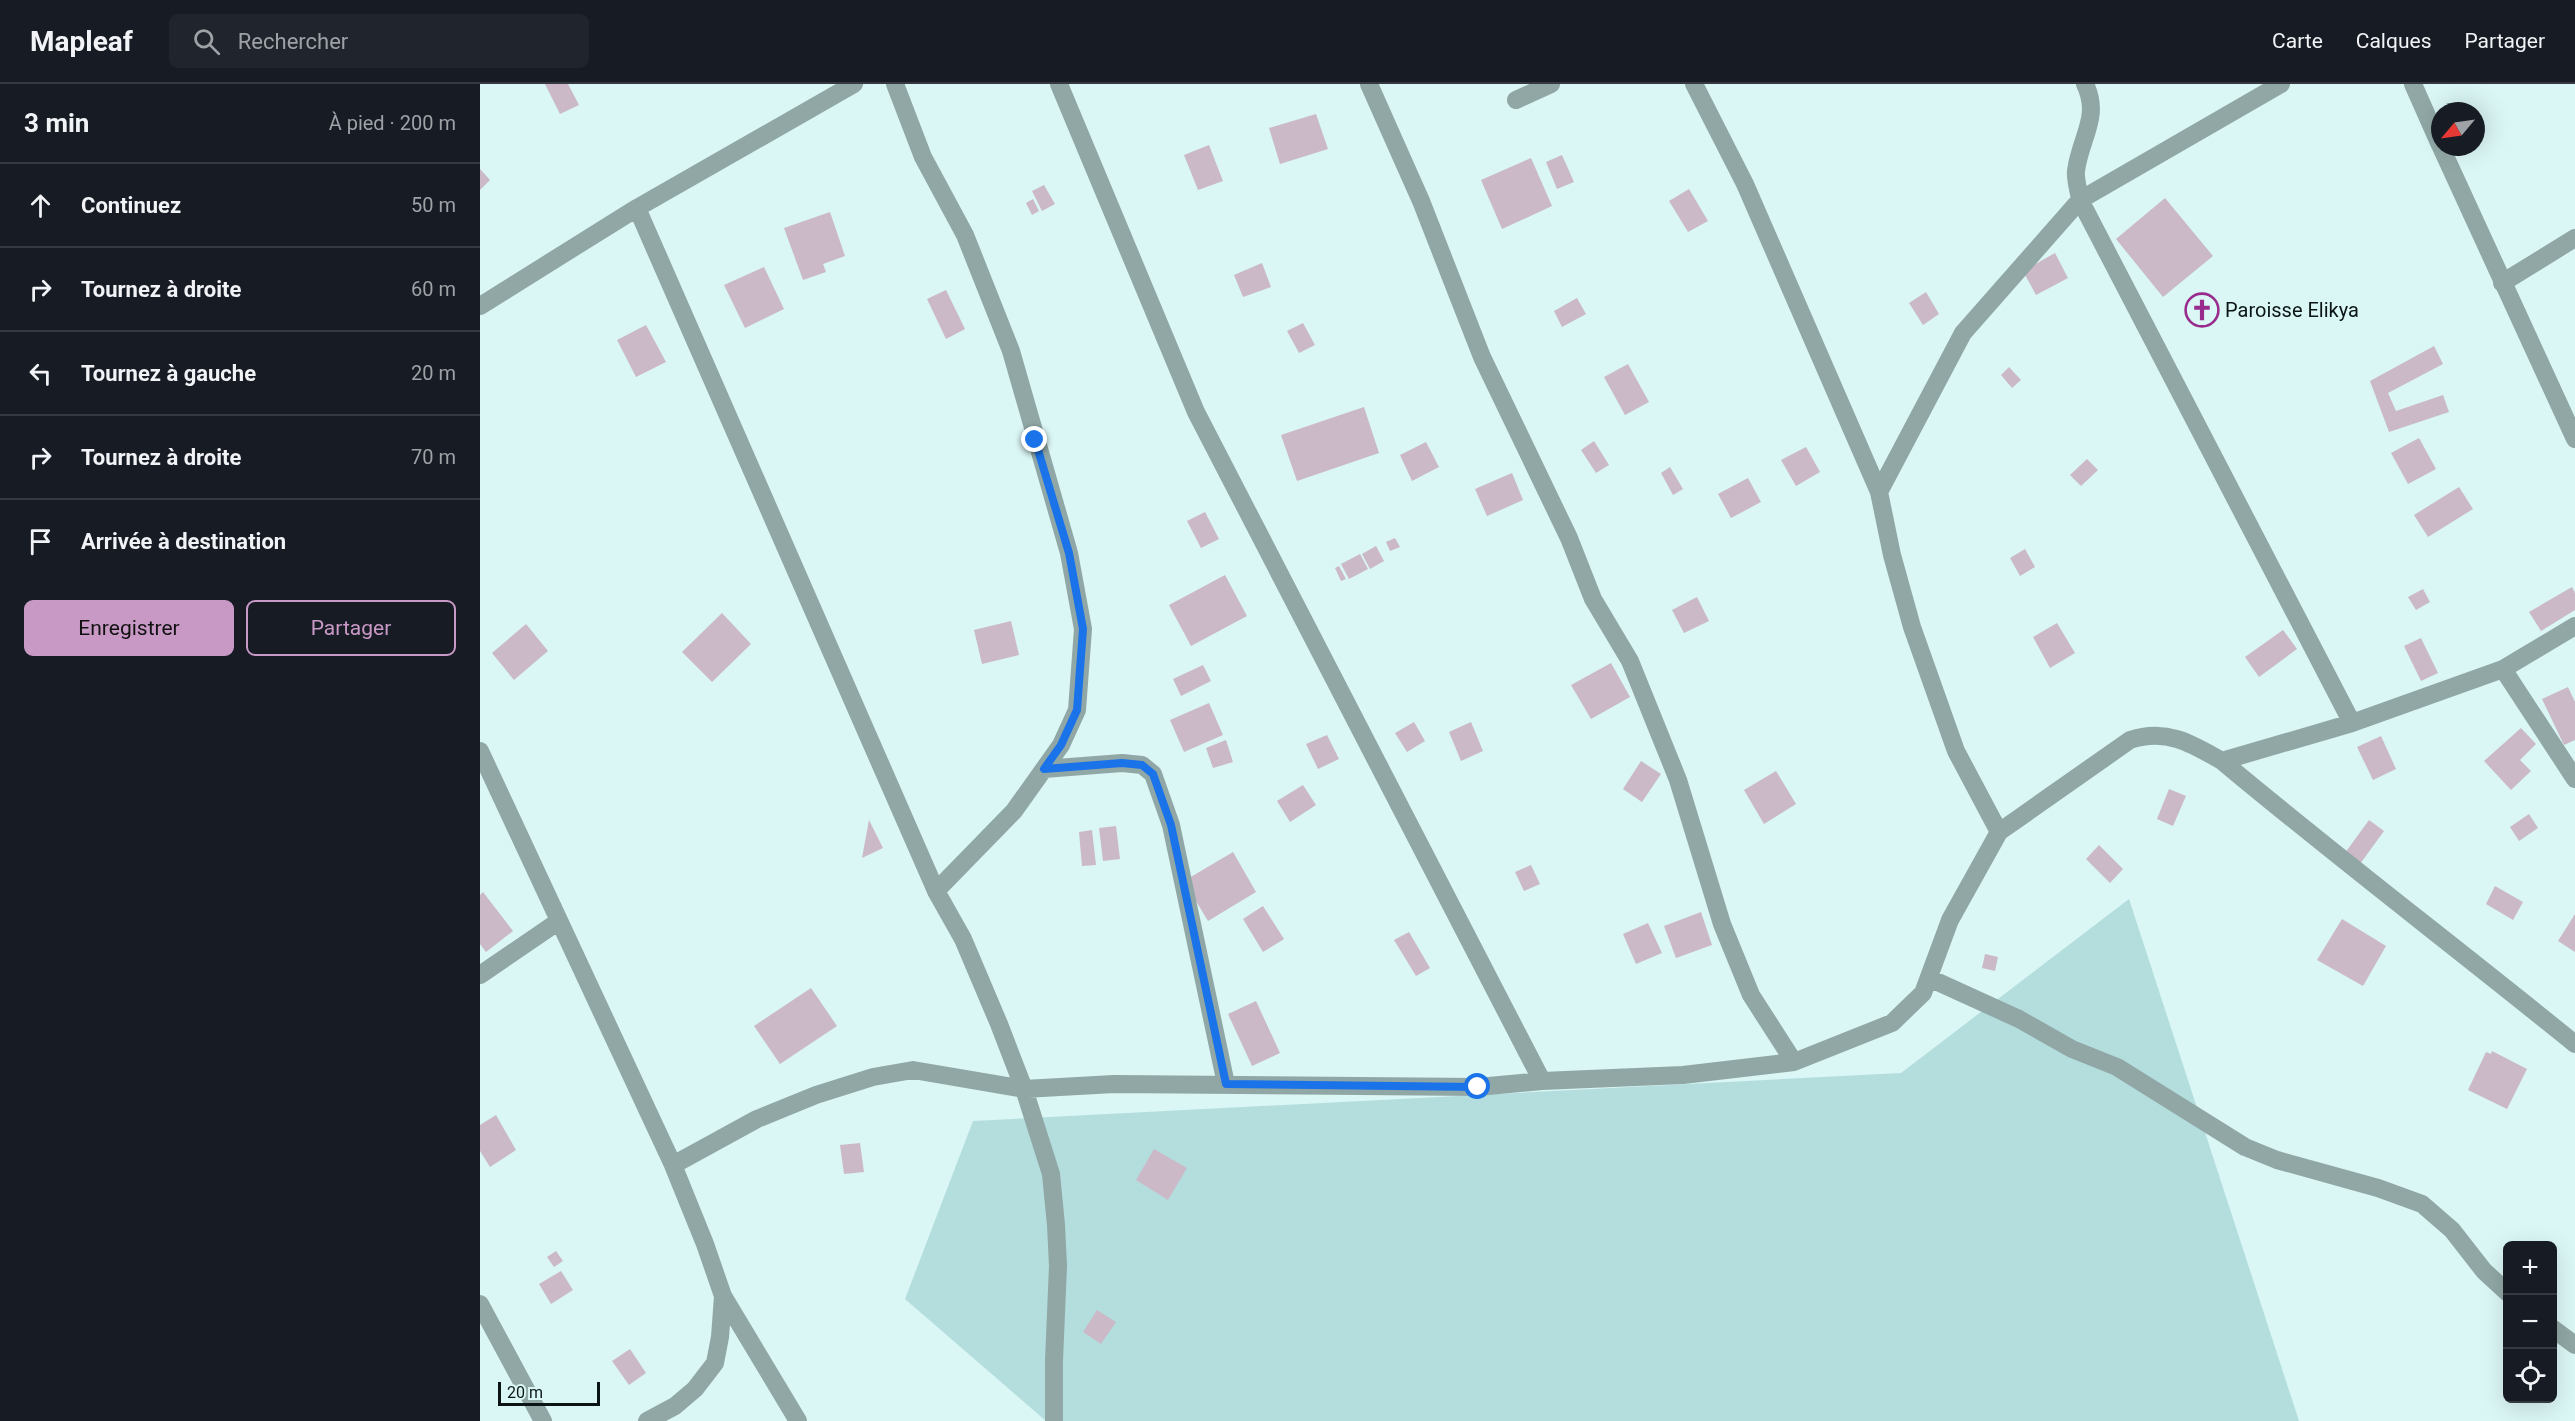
<!DOCTYPE html>
<html lang="fr">
<meta charset="utf-8">
<style>
body{margin:0;font-family:Roboto,sans-serif;background:#20242c;color:#f1f3f6}
.controls{position:absolute;right:18px;bottom:18px;display:grid;overflow:hidden;border-radius:9px;box-shadow:0 6px 24px #0002}
.controls button{width:54px;height:54px;display:grid;place-items:center;padding:0;border:0;border-bottom:2px solid #363941;background:#171b24;color:#f1f3f6;font:30px sans-serif}
.compass{position:absolute;left:1951px;top:18px;width:54px;height:54px;border-radius:50%;background:#171b24;box-shadow:0 6px 24px #0002;rotate:241deg}
.scale{position:absolute;left:18px;bottom:15px;width:102px;box-sizing:border-box;padding-left:6px;border:3px solid #0b1515;border-top:0;font-size:16px;line-height:21px;white-space:nowrap;color:#0b1515;-webkit-text-stroke:4px #daf6f5;paint-order:stroke}
.stop{position:absolute;width:18px;height:18px;margin:-14px;border:4px solid #1a73e8;border-radius:50%;background:#fff}
.stop.end{background:#1a73e8;border-color:#fff;box-shadow:0 2px 6px #0008}
.list{margin:0;padding:0;list-style:none}
h2{display:flex;justify-content:space-between;align-items:center;height:78px;margin:0;padding:0 24px;font-size:26px}
h2 small{font-size:20px;font-weight:400;color:#9ea1a6}
.list li{display:grid;grid-template-columns:39px 1fr auto;gap:18px;align-items:center;box-sizing:border-box;height:84px;padding:0 24px;border-top:2px solid #363941}
.list b{display:block;font-size:22px;white-space:nowrap}
.list em{font-size:20px;font-style:normal;color:#9ea1a6}
.actions{display:flex;gap:12px;padding:18px 24px}
.actions a{flex:1;padding:14px 0;border:2px solid #c999c6;border-radius:9px;text-align:center;font-size:21px;color:#c999c6}
.actions .main{background:#c999c6;color:#111}
.icon{flex:none;width:33px;height:33px;fill:none;stroke:currentColor;stroke-width:2;stroke-linecap:round;stroke-linejoin:round}
.map{position:relative;flex:none;width:2095px;height:1337px;overflow:hidden}
header{display:flex;align-items:center;gap:36px;box-sizing:border-box;height:84px;padding:0 30px;background:#171b24;border-bottom:2px solid #363941}
header strong{font-size:28px}
nav{display:flex;gap:33px;margin-inline-start:auto;font-size:21px}
.search{width:420px;height:54px;background:#20242c;display:flex;align-items:center;gap:15px;box-sizing:border-box;padding:0 21px;border-radius:9px;color:#9ea1a6;font-size:22px}
main{display:flex}
aside{flex:1;background:#171b24}
.map>svg:first-child{display:block}
.green{fill:#b3dedd}
.building{fill:#cbb9c7}
.lines{fill:none;stroke-linecap:round;stroke-linejoin:round}
.minor{stroke:#90a7a6;stroke-width:18}
.route{stroke:#1a73e8;stroke-width:8}
.labels{text-anchor:middle;dominant-baseline:central;stroke-width:4.5;stroke-linejoin:round;paint-order:stroke}
.poi-label{font-size:20px;fill:#0b1515;stroke:#daf6f5;text-anchor:start}
</style>
<header>
<strong>Mapleaf</strong>
<div class="search"><svg class="icon" aria-label="search" viewBox="0 0 24 24"><circle cx="10" cy="10" r="6"/><path d="M15 15l6 6"/></svg>Rechercher</div>
<nav><a>Carte</a><a>Calques</a><a>Partager</a></nav>
</header>
<main>
<aside>
<h2>3 min<small>À pied · 200 m</small></h2>
<ul class="list">
<li><svg class="icon" aria-label="ahead" viewBox="0 0 24 24"><path d="M12 20V5M6 11l6-6 6 6"/></svg><div><b>Continuez</b></div><em>50 m</em></li>
<li><svg class="icon" aria-label="right" viewBox="0 0 24 24"><path d="M7 20v-9h11M14 6l5 5-5 5"/></svg><div><b>Tournez à droite</b></div><em>60 m</em></li>
<li><svg class="icon" aria-label="left" viewBox="0 0 24 24"><path d="M17 20v-9H6M10 6l-5 5 5 5"/></svg><div><b>Tournez à gauche</b></div><em>20 m</em></li>
<li><svg class="icon" aria-label="right" viewBox="0 0 24 24"><path d="M7 20v-9h11M14 6l5 5-5 5"/></svg><div><b>Tournez à droite</b></div><em>70 m</em></li>
<li><svg class="icon" aria-label="arrive" viewBox="0 0 24 24"><path d="M6 21V4h12l-3 4 3 4H6"/></svg><div><b>Arrivée à destination</b></div></li>
</ul>
<div class="actions"><a class="main">Enregistrer</a><a>Partager</a></div>
</aside>
<div class="map">
<svg width="2095" height="1337" viewBox="0 0 2095 1337">
<rect width="100%" height="100%" fill="#daf6f5"/>
<path class="green" d="M1649 815 1819 1337H566L425 1215 493 1037 1421 989Z"/>
<path class="building" d="M65 0H88L99 21 80 30Z
M836 30 848 65 800 80 789 44Z
M729 61 743 97 718 106 704 71Z
M1082 71 1094 98 1077 105 1066 78Z
M1051 74 1072 122 1022 145 1001 96Z
M0 85 10 96 0 106Z
M564 101 575 120 562 127 552 107Z
M1209 105 1228 137 1208 148 1189 117Z
M1685 114 1733 172 1683 213 1636 155Z
M553 115 559 127 552 131 546 119Z
M350 128 365 172 343 180 346 188 323 196 304 144Z
M1575 169 1588 194 1556 211 1543 187Z
M782 179 791 203 763 213 754 191Z
M284 183 304 225 265 244 244 201Z
M466 206 485 245 466 255 447 215Z
M1446 208 1459 230 1443 241 1429 219Z
M1097 214 1106 230 1082 243 1074 227Z
M823 239 835 261 819 269 807 247Z
M166 241 186 278 156 293 137 256Z
M1954 262 1963 280 1908 309 1916 327 1963 311 1969 328 1909 348 1890 297Z
M1148 280 1169 318 1145 331 1124 293Z
M1529 283 1541 296 1532 304 1521 291Z
M884 323 899 369 817 397 801 351Z
M1939 354 1956 385 1928 400 1911 369Z
M1114 357 1129 381 1116 389 1101 366Z
M946 358 959 383 932 397 920 371Z
M1326 363 1340 388 1316 402 1301 376Z
M1607 375 1618 386 1601 402 1590 391Z
M1190 383 1203 405 1193 411 1181 389Z
M1032 389 1043 416 1007 432 995 405Z
M1268 394 1281 418 1251 434 1238 410Z
M1979 403 1993 425 1948 453 1934 431Z
M725 428 739 455 721 464 707 437Z
M915 454 920 463 910 467 906 458Z
M896 462 904 477 890 485 882 470Z
M1545 465 1555 483 1540 492 1530 474Z
M880 470 888 485 869 495 861 480Z
M859 482 866 495 861 497 855 484Z
M745 491 767 532 711 562 689 521Z
M2092 503 2095 509V526L2061 547 2049 528Z
M1943 505 1950 518 1936 526 1928 513Z
M1217 513 1229 537 1204 549 1192 526Z
M242 529 271 560 232 598 202 568Z
M531 537 539 571 502 580 494 546Z
M1577 539 1595 569 1570 584 1553 553Z
M46 540 68 567 34 596 12 569Z
M1803 546 1817 565 1779 593 1765 573Z
M1941 554 1958 589 1941 597 1924 562Z
M1131 579 1150 613 1111 635 1091 601Z
M723 581 731 597 701 612 693 595Z
M2088 603 2095 618V656L2084 661 2062 615Z
M729 619 743 651 704 668 690 636Z
M934 638 945 657 927 668 915 649Z
M991 638 1003 667 981 677 969 648Z
M2041 644 2056 660 2040 676 2051 687 2031 706 2004 677Z
M847 651 859 675 838 685 826 660Z
M1901 652 1916 685 1893 696 1877 663Z
M746 656 753 678 733 684 726 664Z
M1161 677 1181 690 1162 718 1143 705Z
M1296 687 1316 720 1284 740 1264 706Z
M823 701 836 721 810 738 797 717Z
M1689 705 1706 712 1693 742 1677 735Z
M2049 730 2058 744 2039 757 2030 743Z
M389 736 403 764 382 774Z
M1889 736 1904 747 1880 780 1865 769Z
M636 742 640 775 623 777 619 744Z
M612 746 616 781 602 782 599 748Z
M1619 761 1643 785 1630 799 1606 775Z
M753 768 776 808 728 837 704 797Z
M1051 781 1060 800 1044 807 1035 788Z
M2015 802 2043 818 2033 836 2006 820Z
M3 808 33 847 6 868 0 860V811Z
M783 822 804 855 783 868 763 835Z
M1221 828 1232 861 1196 874 1184 842Z
M2095 830V868L2078 857Z
M1862 835 1906 862 1883 902 1837 876Z
M1168 839 1182 869 1156 880 1143 850Z
M929 848 950 884 936 892 914 856Z
M1505 870 1518 873 1515 887 1502 884Z
M331 904 357 942 300 980 274 942Z
M776 917 800 969 772 982 748 930Z
M2012 967 2047 985 2027 1025 1988 1006 2006 968 2011 970Z
M16 1031 36 1066 10 1083 0 1067V1041Z
M380 1059 384 1088 364 1090 360 1061Z
M674 1065 707 1084 688 1116 656 1096Z
M76 1167 83 1177 74 1183 67 1173Z
M81 1187 93 1206 71 1220 59 1200Z
M617 1226 636 1238 621 1260 603 1248Z
M150 1265 166 1289 149 1301 132 1277Z"/>
<g class="lines">
<path class="minor" d="M415 0 443 73 485 151 531 267 589 469 603 545 597 626 581 661 534 727 456 807
M579 0 716 328 1062 997
M889 0 941 117 1002 273 1089 454 1113 515 1150 577 1198 696 1242 840 1271 911 1314 978
M1605 0C1621 33 1600 54 1596 87 1595 96 1599 107 1600 116L1872 639
M1933 0 1960 61
M1036 16 1071 0
M1961 63 2095 355
M157 124 456 807 483 855 519 940 544 1005 571 1090 576 1141 578 1182 574 1277V1337
M2022 199 2095 154
M0 222 157 124 374 0
M1399 408 1483 249 1600 116 1801 0
M2023 585 2095 695
M0 667 193 1081 225 1160 243 1212 240 1253 235 1279 215 1305 195 1322 167 1337
M1742 677C1858 774 1978 865 2095 960
M564 685 642 679 662 681 673 690 691 741 746 1000
M1519 748 1650 656C1686 644 1711 659 1742 677L1872 639 2023 585 2095 542
M0 891 79 837
M1449 894 1539 935 1592 965 1637 983 1765 1063 1797 1076 1898 1104 1942 1120 1972 1146 2004 1187 2028 1209
M193 1081 277 1035 336 1011 393 993 433 986 544 1005 634 1000 998 1003 1062 997 1203 991 1314 978 1412 939 1443 909 1470 836 1519 748 1476 667 1432 543 1412 471 1399 408 1265 100 1214 0
M243 1212 318 1337
M0 1220 63 1337
M2072 1244 2095 1261"/>
</g>
<g class="lines">
<path class="route" d="M555 356 589 469 603 545 597 626 581 661 564 685 642 679 662 681 673 690 691 741 746 1000 998 1003"/>
</g>
<defs>
<symbol id="church-ring" viewBox="-11 -11 22 22"><circle r="9.5" fill="#daf6f5" stroke="#982b8c" stroke-width="1.5"/><path d="M-1.2-6h2.4v3.5h3.3v2.4h-3.3V6h-2.4V-.1h-3.3v-2.4h3.3Z" fill="#982b8c"/></symbol>
</defs>
<g fill-rule="evenodd">
<use href="#church-ring" x="1703" y="207" width="38" height="38"/>
</g>
<g class="labels">
<g class="poi-label">
<text x="1745" y="226">Paroisse Elikya</text>
</g>
</g>
</svg>
<div class="controls">
<button>+</button>
<button>−</button>
<button><svg class="icon" aria-label="locate" viewBox="0 0 24 24"><circle cx="12" cy="12" r="6"/><path d="M12 2v4M12 18v4M2 12h4M18 12h4"/></svg></button>
</div>
<svg class="compass" viewBox="-18 -18 36 36"><path d="M0-13l5 13h-10z" fill="#e53935"/><path d="M0 13l5-13h-10z" fill="#9ea1a6"/></svg>
<div class="scale">20 m</div>
<div class="stop" style="left:998px;top:1003px"></div>
<div class="stop end" style="left:555px;top:356px"></div>
</div>
</main>
